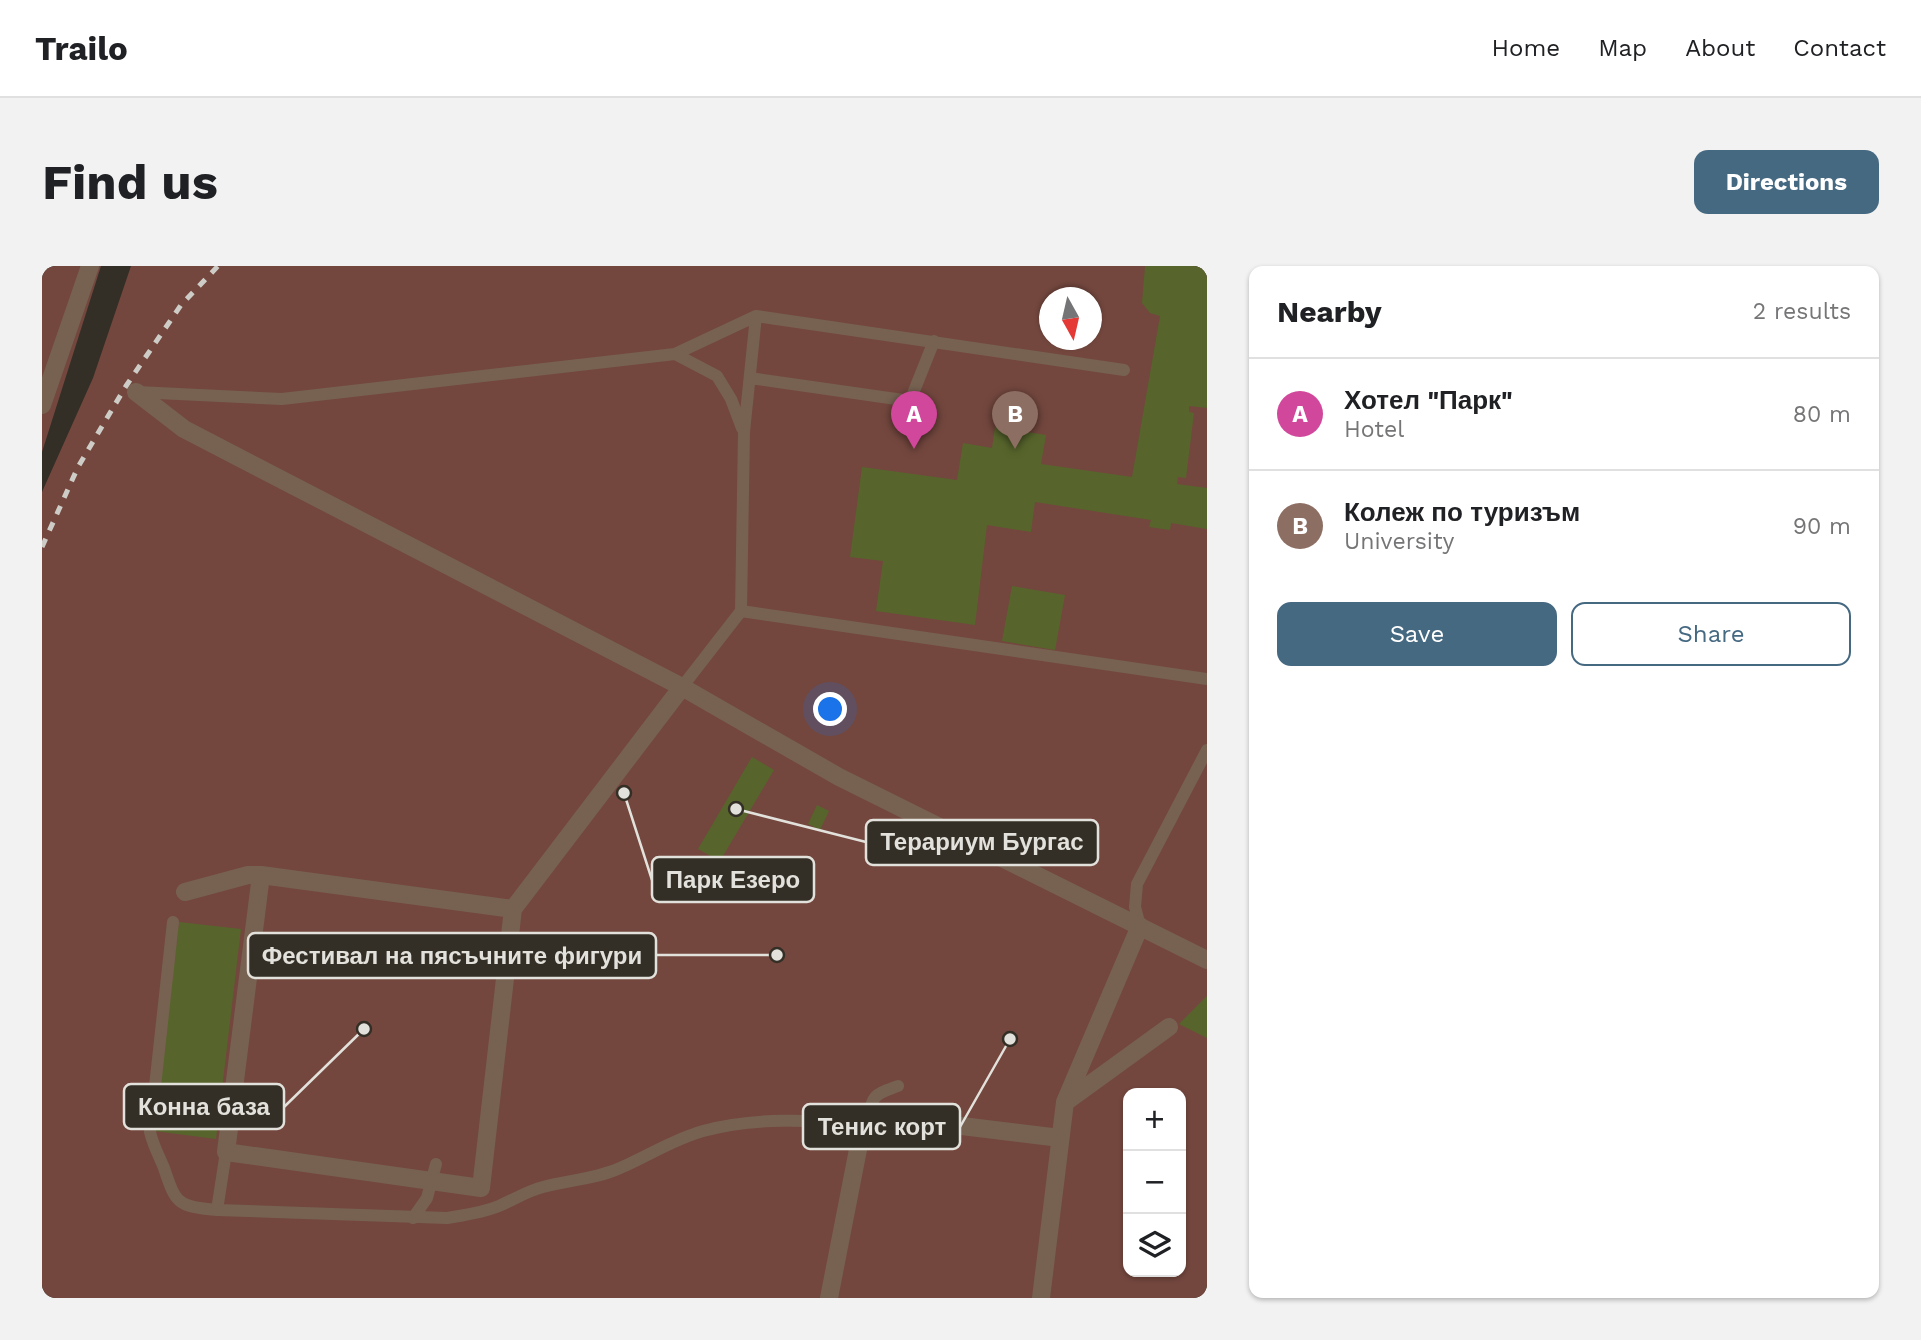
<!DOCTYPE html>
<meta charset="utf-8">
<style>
body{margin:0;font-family:"Work Sans",sans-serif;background:#f2f2f2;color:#202124}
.controls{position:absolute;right:21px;bottom:21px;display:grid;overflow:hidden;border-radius:14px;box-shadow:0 2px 5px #0004}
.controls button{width:63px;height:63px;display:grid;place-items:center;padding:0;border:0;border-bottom:2px solid #e0e0e0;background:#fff;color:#202124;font:35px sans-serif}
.compass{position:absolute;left:997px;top:21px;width:63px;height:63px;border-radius:50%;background:#fff;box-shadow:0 2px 5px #0004;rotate:172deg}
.you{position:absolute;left:789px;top:444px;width:24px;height:24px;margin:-18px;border:5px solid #fff;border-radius:50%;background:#1a73e8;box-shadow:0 0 0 10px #1a73e833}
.badge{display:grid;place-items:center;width:46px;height:46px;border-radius:50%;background:#466982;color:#fff;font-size:23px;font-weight:700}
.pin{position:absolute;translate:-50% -58px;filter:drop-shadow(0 2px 4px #0008)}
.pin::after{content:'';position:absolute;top:37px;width:24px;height:21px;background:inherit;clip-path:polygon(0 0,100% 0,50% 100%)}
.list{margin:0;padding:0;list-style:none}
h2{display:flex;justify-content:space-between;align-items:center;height:91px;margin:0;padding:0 28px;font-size:30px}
h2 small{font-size:23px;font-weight:400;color:#757577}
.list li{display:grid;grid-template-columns:46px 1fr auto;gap:21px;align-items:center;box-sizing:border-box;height:112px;padding:0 28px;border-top:2px solid #e0e0e0}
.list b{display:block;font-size:26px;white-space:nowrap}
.list p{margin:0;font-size:23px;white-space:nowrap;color:#757577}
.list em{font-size:23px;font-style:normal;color:#757577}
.actions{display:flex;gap:14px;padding:21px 28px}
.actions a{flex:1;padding:16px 0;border:2px solid #466982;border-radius:14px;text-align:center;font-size:24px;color:#466982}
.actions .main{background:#466982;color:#fff}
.icon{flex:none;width:38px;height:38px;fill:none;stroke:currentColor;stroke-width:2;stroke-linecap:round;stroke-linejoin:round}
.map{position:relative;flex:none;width:1165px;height:1032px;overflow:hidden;border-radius:14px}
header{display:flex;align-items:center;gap:42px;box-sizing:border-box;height:98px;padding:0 35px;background:#fff;border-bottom:2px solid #e0e0e0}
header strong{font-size:33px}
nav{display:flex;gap:38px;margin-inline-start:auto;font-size:24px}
.intro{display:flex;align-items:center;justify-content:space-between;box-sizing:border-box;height:168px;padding:0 42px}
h1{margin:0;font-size:49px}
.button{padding:18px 32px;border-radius:14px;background:#466982;color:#fff;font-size:24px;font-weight:700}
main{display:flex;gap:42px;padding:0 42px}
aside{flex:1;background:#fff;border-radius:14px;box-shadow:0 2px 5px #0004}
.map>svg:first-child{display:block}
.green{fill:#73473e;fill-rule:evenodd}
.building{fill:#57652c}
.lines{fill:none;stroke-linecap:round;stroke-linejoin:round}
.service{stroke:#776251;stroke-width:12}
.pedestrian{stroke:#776251;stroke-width:18}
.minor{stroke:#776251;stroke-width:18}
.rail{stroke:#ceccc6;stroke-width:5;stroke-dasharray:9 9;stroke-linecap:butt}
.leader{fill:none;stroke:#e3e1db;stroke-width:2.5}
.callout-dot{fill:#e3e1db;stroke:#332f26;stroke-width:2.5}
.callout{fill:#332f26;stroke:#e3e1db;stroke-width:2.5}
.callout-label{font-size:24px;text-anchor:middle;font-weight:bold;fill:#e3e1db}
</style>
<header>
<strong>Trailo</strong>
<nav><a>Home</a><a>Map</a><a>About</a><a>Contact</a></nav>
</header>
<div class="intro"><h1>Find us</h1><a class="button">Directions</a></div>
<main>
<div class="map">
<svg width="1165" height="1032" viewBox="0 0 1165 1032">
<rect width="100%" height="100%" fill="#332f26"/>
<path class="green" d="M0 0H59L0 186Z
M89 0H1165V1032H0V226L51 112ZM1008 32H1050V74H1008ZM1086 827H1139V1006H1086Z"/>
<path class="building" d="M1103 0H1165V142L1147 140V146L1152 147 1144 212 1136 211 1135 218 1165 222V263L1129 257 1128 264 1107 261 1109 254 993 236 989 266 945 259 933 359 834 345 841 295 808 291 820 201 915 214 921 177 950 182 953 161 1004 169 999 198 1090 211 1118 50 1108 47 1100 37Z
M970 320 1023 329 1013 384 960 375Z
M710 491 732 504 678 595 656 583Z
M775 539 787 545 778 564 766 558Z
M137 656 199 663 174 873 112 865Z
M1165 730V772L1137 758Z"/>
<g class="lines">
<path class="service" d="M714 50 702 166 699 345 1165 413
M633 88 675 110 689 133 700 162
M708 112 868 135 892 75
M95 126 240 133 633 88 714 50 1082 104
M640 421 699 345
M131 656 108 866C111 879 117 890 122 902 134 938 135 940 175 944
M1098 660 1093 641 1095 618 1165 484
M827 852C829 828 835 828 856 820
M184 886 175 944 405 952C423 949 440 947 457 940 471 934 485 925 501 921 527 914 554 913 578 902 606 890 632 873 661 865 713 851 767 854 821 858
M371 952 385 932 394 898"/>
<path class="pedestrian" d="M94 126 142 163 640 421 797 511 1165 694
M143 626 206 609H219
M471 643 219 609 184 886 439 922 471 643 640 421
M1025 835 1127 761
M787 1032 821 858 827 852 838 850 1018 872
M999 1032 1023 836 1098 660"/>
<path class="minor" d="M0 139 48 0"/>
<path class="rail" d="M0 281 36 201 84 120 139 39 176 0"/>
</g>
<path class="leader" d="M694 543L824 576M582 527L610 614M735 689L614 689M322 763L242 841M968 773L918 861"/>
<g class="callout-dot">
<circle cx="694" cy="543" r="7"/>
<circle cx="582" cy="527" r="7"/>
<circle cx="735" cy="689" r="7"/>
<circle cx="322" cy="763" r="7"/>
<circle cx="968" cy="773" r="7"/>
</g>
<g class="callout">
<rect x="824" y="554" width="232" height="45" rx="7"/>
<rect x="610" y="591" width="162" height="45" rx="7"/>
<rect x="206" y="667" width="408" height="45" rx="7"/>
<rect x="82" y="818" width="160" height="45" rx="7"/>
<rect x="761" y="838" width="157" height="45" rx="7"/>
</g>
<g class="callout-label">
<text x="940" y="584">Терариум Бургас</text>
<text x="691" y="622">Парк Езеро</text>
<text x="410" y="698">Фестивал на пясъчните фигури</text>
<text x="162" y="849">Конна база</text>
<text x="840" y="869">Тенис корт</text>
</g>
</svg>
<div class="controls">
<button>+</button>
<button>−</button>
<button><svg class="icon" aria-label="layers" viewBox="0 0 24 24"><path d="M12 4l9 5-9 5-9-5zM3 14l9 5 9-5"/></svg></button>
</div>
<svg class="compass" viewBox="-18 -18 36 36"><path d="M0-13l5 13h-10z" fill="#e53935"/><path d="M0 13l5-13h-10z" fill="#757577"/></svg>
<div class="you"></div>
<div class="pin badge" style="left:872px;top:183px;background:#d1479c">A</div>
<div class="pin badge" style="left:973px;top:183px;background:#8d6e63">B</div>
</div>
<aside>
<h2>Nearby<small>2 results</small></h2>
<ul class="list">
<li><span class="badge" style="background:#d1479c">A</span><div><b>Хотел &quot;Парк&quot;</b><p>Hotel</p></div><em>80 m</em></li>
<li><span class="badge" style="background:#8d6e63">B</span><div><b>Колеж по туризъм</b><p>University</p></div><em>90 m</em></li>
</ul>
<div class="actions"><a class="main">Save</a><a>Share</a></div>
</aside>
</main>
